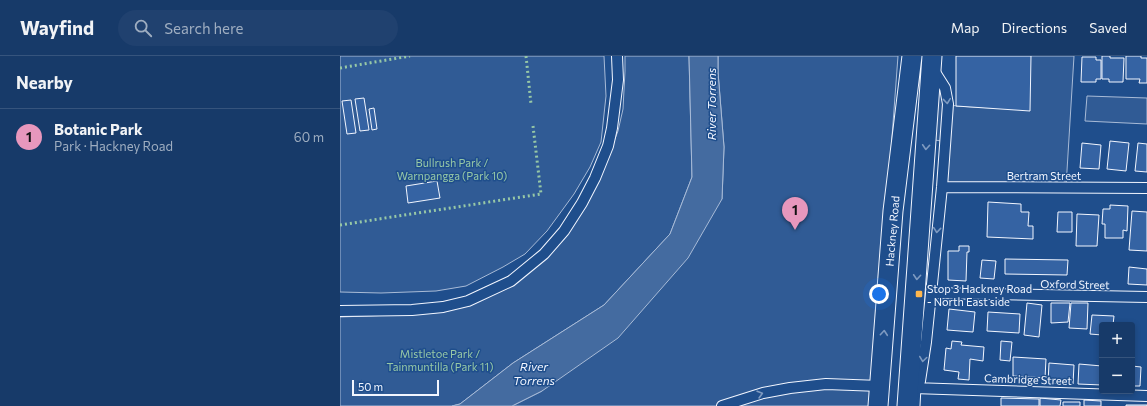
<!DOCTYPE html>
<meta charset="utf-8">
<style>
body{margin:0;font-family:Commissioner,sans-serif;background:#20416f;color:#f1f3f6}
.controls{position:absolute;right:12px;bottom:12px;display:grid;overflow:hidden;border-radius:4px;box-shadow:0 2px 6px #0003}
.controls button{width:36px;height:36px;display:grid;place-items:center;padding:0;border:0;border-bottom:1px solid #36547d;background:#173a69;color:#f1f3f6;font:20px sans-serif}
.scale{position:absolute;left:12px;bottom:10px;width:87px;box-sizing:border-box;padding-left:4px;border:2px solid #f2f6ff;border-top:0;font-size:11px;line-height:14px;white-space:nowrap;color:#f2f6ff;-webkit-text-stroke:3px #1f4e8c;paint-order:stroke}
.you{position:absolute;left:539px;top:238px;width:14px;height:14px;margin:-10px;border:3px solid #fff;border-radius:50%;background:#1a73e8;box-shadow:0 0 0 6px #1a73e833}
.badge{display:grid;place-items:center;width:26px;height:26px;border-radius:50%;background:#e797bd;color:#111;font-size:13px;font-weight:700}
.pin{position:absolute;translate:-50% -33px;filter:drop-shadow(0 1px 2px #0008)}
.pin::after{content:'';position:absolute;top:21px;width:14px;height:12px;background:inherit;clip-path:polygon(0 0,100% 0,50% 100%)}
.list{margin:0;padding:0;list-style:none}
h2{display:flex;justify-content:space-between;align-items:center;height:52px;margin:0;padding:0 16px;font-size:17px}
h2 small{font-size:13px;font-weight:400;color:#9eadc0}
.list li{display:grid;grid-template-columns:26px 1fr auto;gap:12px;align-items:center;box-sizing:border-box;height:56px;padding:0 16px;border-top:1px solid #36547d}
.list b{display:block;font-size:15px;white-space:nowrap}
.list p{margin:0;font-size:13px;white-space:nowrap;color:#9eadc0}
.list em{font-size:13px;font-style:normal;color:#9eadc0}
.icon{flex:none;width:22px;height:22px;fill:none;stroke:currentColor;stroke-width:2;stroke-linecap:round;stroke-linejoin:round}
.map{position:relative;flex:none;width:807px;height:350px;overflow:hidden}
header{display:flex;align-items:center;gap:24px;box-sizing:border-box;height:56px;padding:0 20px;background:#173a69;border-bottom:1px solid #36547d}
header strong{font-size:19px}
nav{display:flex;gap:22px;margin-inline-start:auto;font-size:14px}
.search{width:280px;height:36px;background:#20416f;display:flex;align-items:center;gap:10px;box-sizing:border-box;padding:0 14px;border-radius:22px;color:#9eadc0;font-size:15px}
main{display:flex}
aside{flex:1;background:#173a69}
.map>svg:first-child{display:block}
.built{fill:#305b95;stroke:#a8bbd7}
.water{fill:#446ba0;stroke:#a8bbd7}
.building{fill:#3563a3;stroke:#f2f6ff}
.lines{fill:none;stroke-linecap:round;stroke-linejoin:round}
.lane-casing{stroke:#f2f6ff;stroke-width:7}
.street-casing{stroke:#f2f6ff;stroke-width:12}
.highway-casing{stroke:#f2f6ff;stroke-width:21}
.lane{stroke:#1f4e8c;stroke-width:5}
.street{stroke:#1f4e8c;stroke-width:10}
.highway{stroke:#1f4e8c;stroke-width:19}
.hedge{stroke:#97c8a6;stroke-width:3;stroke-dasharray:2 3;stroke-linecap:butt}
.oneway{stroke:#7e9ac0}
.poi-dot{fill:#ffb74d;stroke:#1f4e8c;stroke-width:1.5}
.labels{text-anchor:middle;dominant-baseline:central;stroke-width:3;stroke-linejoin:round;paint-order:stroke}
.park-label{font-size:11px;fill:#97c8a6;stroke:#1f4e8c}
.street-label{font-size:11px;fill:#f2f6ff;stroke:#1f4e8c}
.poi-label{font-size:11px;fill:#f2f6ff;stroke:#1f4e8c;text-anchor:start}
.water-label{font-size:12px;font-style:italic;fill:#f2f6ff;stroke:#1f4e8c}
</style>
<header>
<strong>Wayfind</strong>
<div class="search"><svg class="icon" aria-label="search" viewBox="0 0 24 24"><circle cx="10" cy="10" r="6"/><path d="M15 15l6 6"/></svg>Search here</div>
<nav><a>Map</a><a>Directions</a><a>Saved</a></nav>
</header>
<main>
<aside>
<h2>Nearby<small></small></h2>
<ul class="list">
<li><span class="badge">1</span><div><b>Botanic Park</b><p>Park · Hackney Road</p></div><em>60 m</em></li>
</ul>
</aside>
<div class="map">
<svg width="807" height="350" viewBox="0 0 807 350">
<rect width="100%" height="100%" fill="#1f4e8c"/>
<path class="built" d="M0 0H264L266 40 261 86 250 111 234 138 207 175 185 198 163 211 126 230 96 235 41 237 0 236Z
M285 0H349L352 121 330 178 264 249 173 307 120 348 112 350H0V261L79 258 104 256 131 248 152 239 191 215 259 124 278 75 283 53 285 15Z
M378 0H558L532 350H172L202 335 382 143 384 91 378 16Z
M691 0H734L726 131H602L608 48 616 50 652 52Z
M598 29 603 44 601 85 595 84Z
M747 40 807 42V68L745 65Z"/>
<path class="water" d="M349 0H378V16L384 91 382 143 348 202 278 282 202 335 172 350H112L120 348 173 307 264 249 330 178 352 121Z"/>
<path class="building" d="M616 0H691L690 55 616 50Z
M762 0H770V2H784L783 26H769V23H762Z
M786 0H801V2H807V27H799L800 23H786Z
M742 1H756V4H761V23H756V26H741Z
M24 42 29 74 20 75 15 43Z
M11 44 16 77 7 78 2 45Z
M34 52 37 73 32 74 29 53Z
M770 85 789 87 786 115 767 113Z
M742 87 761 89 759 113 740 112Z
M798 87 807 88V116L795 115Z
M97 125 100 142 68 147 66 130Z
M648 146 681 148V156H689L688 170H693V183L647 181Z
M770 149 788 150 787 175 783 174V182H765V168H762L763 153H770Z
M792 155 807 156V195L789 194Z
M718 156H732V176H717Z
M737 158 759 159 757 190H736Z
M619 190H629V196H627L626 225 608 224V195H619Z
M665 203 728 204 727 219 665 218Z
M642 204 656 205 654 223 640 222Z
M789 211 807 213V229L788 228Z
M687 247 702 249 699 281 684 279Z
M711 247H730L728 266 711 267Z
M731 247H748L747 273 729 272Z
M609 253 635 256 633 276 607 274Z
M648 256 680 258 679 277 647 275Z
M752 259 774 260 773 269H762V279L750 278Z
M612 285 622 286 621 289 644 291 643 305 630 303 629 324 618 323 619 316 604 314 606 292 611 293Z
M661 285 672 286 670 305 660 304Z
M673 301 706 303 705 322 673 320Z
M709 307 734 309 733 328 708 327Z
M739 308 762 310V329L738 328Z
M792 310 801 311 800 330H792Z
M661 342 699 343V350H661Z
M700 342 721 344 720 350H700Z
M744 344 761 345V350H744Z
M723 346H740V350H723Z
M786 349H807V350H786Z"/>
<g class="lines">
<defs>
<path id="lane" d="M577 350 578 331"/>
<path id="street" d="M602 131 807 132
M591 237 807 241
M0 255 72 254 103 251 128 245 171 225 204 198 224 175 242 147 255 122 268 90 272 72 278 24 277 0
M578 331 580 325 586 286 602 131 608 48 605 32 593 13
M573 332 807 340
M382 350 423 337 450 332 486 328 540 330"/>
<path id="highway" d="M538 350 553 155 572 0
M567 350 592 0"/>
</defs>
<use href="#lane" class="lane-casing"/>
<use href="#street" class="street-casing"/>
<use href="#highway" class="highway-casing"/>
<use href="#lane" class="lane"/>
<use href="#street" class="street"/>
<use href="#highway" class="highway"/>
<path class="hedge" d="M186 0 191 48
M0 12 70 0
M0 169 201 138 193 70"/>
</g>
<defs><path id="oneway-chevron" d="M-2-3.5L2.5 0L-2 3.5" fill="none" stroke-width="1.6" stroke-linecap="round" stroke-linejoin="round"/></defs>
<g class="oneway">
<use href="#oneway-chevron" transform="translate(607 45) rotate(84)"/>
<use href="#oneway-chevron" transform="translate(586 91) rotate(94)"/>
<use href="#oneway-chevron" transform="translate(597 174) rotate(96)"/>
<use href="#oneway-chevron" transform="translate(577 221) rotate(94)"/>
<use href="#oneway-chevron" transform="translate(544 277) rotate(-85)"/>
<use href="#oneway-chevron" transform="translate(583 303) rotate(98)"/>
<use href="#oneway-chevron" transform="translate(420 338) rotate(-16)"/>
</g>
<rect class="poi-dot" x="575" y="234" width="8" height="8" rx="2"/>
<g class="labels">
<g class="park-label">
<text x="112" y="106">Bullrush Park /<tspan x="112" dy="13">Warnpangga (Park 10)</tspan></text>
<text x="100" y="297">Mistletoe Park /<tspan x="100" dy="13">Tainmuntilla (Park 11)</tspan></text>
</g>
<g class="street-label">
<text x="704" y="119">Bertram Street</text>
<text transform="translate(552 175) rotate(-85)">Hackney Road</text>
<text transform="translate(735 228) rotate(1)">Oxford Street</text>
<text transform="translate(688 323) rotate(2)">Cambridge Street</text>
</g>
<g class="poi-label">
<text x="587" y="232">Stop 3 Hackney Road<tspan x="587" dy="13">- North East side</tspan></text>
</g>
<g class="water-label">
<text transform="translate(371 48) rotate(-90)">River Torrens</text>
<text x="194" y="310">River<tspan x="194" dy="14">Torrens</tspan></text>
</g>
</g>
</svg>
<div class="controls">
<button>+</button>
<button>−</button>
</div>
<div class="scale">50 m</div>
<div class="you"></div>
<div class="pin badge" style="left:455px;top:174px">1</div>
</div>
</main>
